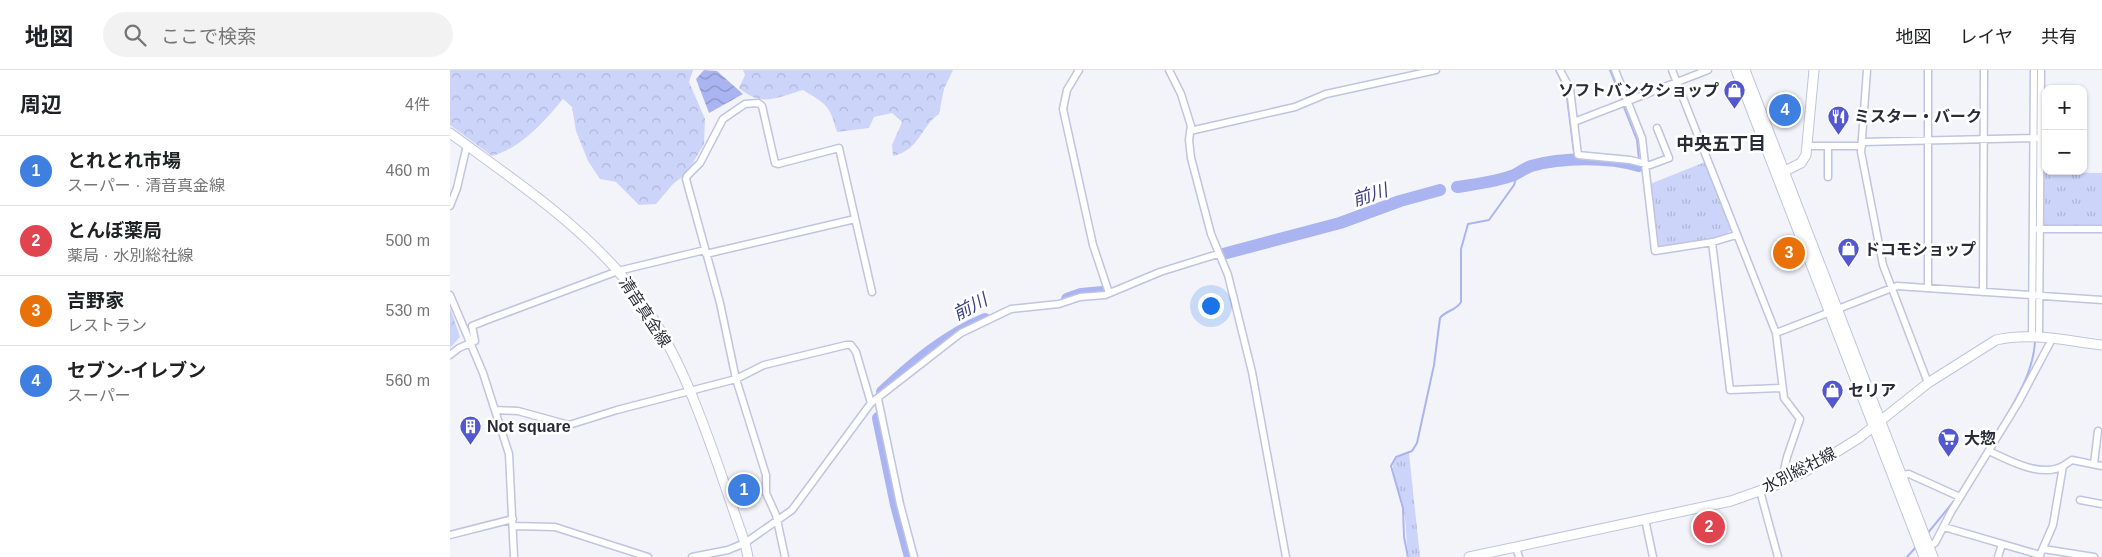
<!DOCTYPE html>
<html lang="ja">
<meta charset="utf-8">
<style>
body{margin:0;font-family:Helvetica,"Noto Sans JP",sans-serif;background:#f2f2f2;color:#202124}
.controls{position:absolute;right:15px;top:15px;display:grid;overflow:hidden;border-radius:10px;box-shadow:0 1px 4px #0004}
.controls button{width:45px;height:45px;display:grid;place-items:center;padding:0;border:0;border-bottom:1px solid #e0e0e0;background:#fff;color:#202124;font:25px sans-serif}
.you{position:absolute;left:760px;top:235px;width:18px;height:18px;margin:-12px;border:4px solid #fff;border-radius:50%;background:#1a73e8;box-shadow:0 0 0 8px #1a73e833}
.badge{display:grid;place-items:center;width:32px;height:32px;border-radius:50%;background:#5458cf;color:#fff;font-size:16px;font-weight:700}
.pin{position:absolute;translate:-50% -50%;border:2px solid #fff;box-shadow:0 1px 5px #0006}
.list{margin:0;padding:0;list-style:none}
h2{display:flex;justify-content:space-between;align-items:center;height:65px;margin:0;padding:0 20px;font-size:21px}
h2 small{font-size:16px;font-weight:400;color:#757577}
.list li{display:grid;grid-template-columns:32px 1fr auto;gap:15px;align-items:center;box-sizing:border-box;height:70px;padding:0 20px;border-top:1px solid #e0e0e0}
.list b{display:block;font-size:19px;white-space:nowrap}
.list p{margin:0;font-size:16px;white-space:nowrap;color:#757577}
.list em{font-size:16px;font-style:normal;color:#757577}
.icon{flex:none;width:28px;height:28px;fill:none;stroke:currentColor;stroke-width:2;stroke-linecap:round;stroke-linejoin:round}
.map{position:relative;flex:none;width:1652px;height:487px;overflow:hidden}
header{display:flex;align-items:center;gap:30px;box-sizing:border-box;height:70px;padding:0 25px;background:#fff;border-bottom:1px solid #e0e0e0}
header strong{font-size:24px}
nav{display:flex;gap:28px;margin-inline-start:auto;font-size:18px}
.search{width:350px;height:45px;background:#f2f2f2;display:flex;align-items:center;gap:12px;box-sizing:border-box;padding:0 18px;border-radius:28px;color:#757577;font-size:19px}
main{display:flex}
aside{flex:1;background:#fff}
.map>svg:first-child{display:block}
.forest{fill:url(#forest-crowns)}
.park{fill:url(#park-tufts)}
.water{fill:url(#water-waves)}
.lines{fill:none;stroke-linecap:round;stroke-linejoin:round}
.stream{stroke:#aab4f1;stroke-width:2}
.river{stroke:#aab4f1;stroke-width:12}
.street-casing{stroke:#bfc4e0;stroke-width:9}
.secondary-casing{stroke:#bfc4e0;stroke-width:11}
.street{stroke:#fff;stroke-width:6}
.secondary{stroke:#fff;stroke-width:9}
.labels{text-anchor:middle;dominant-baseline:central;stroke-width:5;stroke-linejoin:round;paint-order:stroke}
.poi-label{font-size:16px;font-weight:bold;fill:#292b36;stroke:#fff;text-anchor:start}
.street-label{font-size:16px;fill:#292b36;stroke:#fff}
.neighbourhood-label{font-size:18px;font-weight:bold;fill:#292b36;stroke:#fff}
.water-label{font-size:18px;font-style:italic;fill:#3b3f87;stroke:#fff}
</style>
<header>
<strong>地図</strong>
<div class="search"><svg class="icon" aria-label="search" viewBox="0 0 24 24"><circle cx="10" cy="10" r="6"/><path d="M15 15l6 6"/></svg>ここで検索</div>
<nav><a>地図</a><a>レイヤ</a><a>共有</a></nav>
</header>
<main>
<aside>
<h2>周辺<small>4件</small></h2>
<ul class="list">
<li><span class="badge" style="background:#3f7fe0">1</span><div><b>とれとれ市場</b><p>スーパー · 清音真金線</p></div><em>460 m</em></li>
<li><span class="badge" style="background:#e0444e">2</span><div><b>とんぼ薬局</b><p>薬局 · 水別総社線</p></div><em>500 m</em></li>
<li><span class="badge" style="background:#e8710a">3</span><div><b>吉野家</b><p>レストラン</p></div><em>530 m</em></li>
<li><span class="badge" style="background:#3f7fe0">4</span><div><b>セブン-イレブン</b><p>スーパー</p></div><em>560 m</em></li>
</ul>
</aside>
<div class="map">
<svg width="1652" height="487" viewBox="0 0 1652 487">
<defs>
<pattern id="forest-crowns" width="20" height="18" patternUnits="userSpaceOnUse" patternTransform="scale(1.25)"><rect width="20" height="18" fill="#cdd4fa"/><path d="M2 6a3 3 0 1 1 6 0M12 15a3 3 0 1 1 6 0" fill="none" stroke="#b0b6d7"/></pattern>
<pattern id="park-tufts" width="24" height="20" patternUnits="userSpaceOnUse" patternTransform="scale(1.25)"><rect width="24" height="20" fill="#cdd4fa"/><path d="M3 7l-1-3M5 7V3M7 7l1-3M15 17l-1-3M17 17v-4M19 17l1-3" fill="none" stroke="#b0b6d7"/></pattern>
<pattern id="water-waves" width="16" height="10" patternUnits="userSpaceOnUse" patternTransform="scale(1.25)"><rect width="16" height="10" fill="#aab4f1"/><path d="M0 5q4-4 8 0t8 0" fill="none" stroke="#8a93c4"/></pattern>
</defs>
<rect width="100%" height="100%" fill="#f3f4fa"/>
<path class="forest" d="M0 0H243L239 12 255 49 254 74 237 103 223 114 206 134 189 135 166 112 150 109 138 91 126 61 122 37 113 29C95 51 70 79 42 86L0 55Z
M293 0H503L494 19 489 44C470 57 470 80 443 86L442 75 452 52 442 43 424 47 419 58 387 62C379 34 377 35 353 20 328 27 312 38 289 18L295 5Z
M0 237 10 267 0 278Z"/>
<path class="park" d="M1255 92 1282 160 1271 167 1210 179 1207 176 1200 114Z
M1593 102 1652 103V155L1649 158H1594L1592 154Z
M959 383 970 487H959C955 470 957 453 953 436 951 422 937 400 946 388Z"/>
<path class="water" d="M254 0 267 1 293 24 259 43 246 9Z"/>
<g class="lines">
<path class="stream" d="M1106 0 1116 20 1125 90
M1160 0 1172 30
M1173 35 1187 70 1189 90
M616 36 618 48
M623 70 636 131
M743 83 752 119
M1587 128 1588 0
M1550 357C1565 330 1583 304 1585 272
M1508 425 1532 386
M1477 464 1504 431
M958 487 954 467 953 438 941 396 946 387 962 381 967 373 984 295 990 248C996 240 1006 241 1011 232V179L1018 154 1039 150 1064 115 1068 102
M1457 487 1466 477"/>
<path class="river" d="M1007 117C1026 114 1046 112 1064 105 1070 102 1075 98 1081 96 1112 87 1159 87 1189 96
M773 184 890 153 950 131 990 120
M617 229 631 224 653 222
M432 322C463 293 496 265 535 249
M428 348 446 435 460 487"/>
<defs>
<path id="street" d="M629 0 617 20 613 39 643 175 659 223
M719 0 731 24 741 56 739 70 741 88 761 164 778 205 802 302 836 487
M1110 0 1120 19 1128 85 1180 90 1200 95 1219 88 1207 58
M1165 0 1192 68 1205 181 1263 172 1286 165
M1222 0 1326 263 1447 216 1652 230
M1417 0 1411 82 1433 195 1478 313
M1124 52 1258 0
M740 61 845 37 876 24 986 0
M1412 72 1586 68
M1357 76H1412
M1378 77V107
M0 136 7 118 17 75
M1588 159H1652
M1262 172 1280 320 1332 318
M256 184 405 149
M1478 218V0
M1533 222 1534 0
M0 225 33 303 59 384 64 487
M1326 263 1334 328 1350 349 1337 387 1331 413
M1582 267 1584 0
M1589 268 1591 0
M0 285 9 278 25 271 22 256 37 250 168 201 255 180
M428 329 450 434 464 487
M46 340 68 341 119 355 167 340 286 309 314 295 396 275H401L406 282 421 333
M1539 381C1560 391 1591 408 1613 396
M1644 394 1648 361
M1452 405 1459 404 1510 427
M1310 421 1328 487
M1630 430 1652 434
M1195 449 1203 487
M63 456 105 457 198 487
M1494 457 1590 485 1603 455 1613 396 1622 390 1652 396
M0 465 63 449
M1066 477 1069 487
M1477 477 1485 473 1501 442 1568 333 1602 269
M1593 479 1644 487
M242 487 278 480 295 473 342 440 421 333 511 263 561 239 609 234 630 227 655 225 710 202 768 184
M335 487 326 445 316 423V405L286 309 270 233 236 109 237 106 250 93 273 49 295 34 308 33 312 36 325 93 328 94 389 78 422 222
M1548 487 1552 474"/>
<path id="secondary" d="M1286 0 1474 487
M1295 0 1483 487
M0 63C58 106 119 146 167 200 235 276 261 379 295 473L298 487
M1331 103 1351 93 1356 85 1364 0
M1019 487 1281 431 1326 415 1356 401 1409 368 1478 313 1546 270C1581 262 1618 271 1652 275"/>
</defs>
<use href="#street" class="street-casing"/>
<use href="#secondary" class="secondary-casing"/>
<use href="#street" class="street"/>
<use href="#secondary" class="secondary"/>
</g>
<defs>
<symbol id="shop-pin" viewBox="-11 -11 22 30"><path d="M0 17L-7.5 6A9.5 9.5 0 1 1 7.5 6Z" fill="#5458cf" stroke="#fff"/><path d="M-5-2.5h2.3a2.7 3.5 0 0 1 5.4 0H5L5.5 6h-11ZM-1.5-2.5h3a1.5 2.3 0 0 0-3 0Z" fill="#fff"/></symbol>
<symbol id="restaurant-pin" viewBox="-11 -11 22 30"><path d="M0 17L-7.5 6A9.5 9.5 0 1 1 7.5 6Z" fill="#5458cf" stroke="#fff"/><path d="M-5-6h1v4h1v-4h1v4h1v-4h1v5L-1.5 .5V6h-2V.5L-5-1ZM5-6V6H3V1.5H1.5Q1.5-4 5-6Z" fill="#fff"/></symbol>
<symbol id="building-pin" viewBox="-11 -11 22 30"><path d="M0 17L-7.5 6A9.5 9.5 0 1 1 7.5 6Z" fill="#5458cf" stroke="#fff"/><path d="M-4-6H4V6H1V3H-1V6H-4ZM-2.5-4.3h1.7v1.8h-1.7ZM.8-4.3h1.7v1.8H.8ZM-2.5-1h1.7V.8h-1.7ZM.8-1h1.7V.8H.8Z" fill="#fff"/></symbol>
<symbol id="supermarket-pin" viewBox="-11 -11 22 30"><path d="M0 17L-7.5 6A9.5 9.5 0 1 1 7.5 6Z" fill="#5458cf" stroke="#fff"/><path d="M-6-5.5h2.5l.6 2H6L4.5 2H-2.5L-4.4-4H-6ZM-1.5 3.2a1.3 1.3 0 1 0 .1 0ZM3 3.2a1.3 1.3 0 1 0 .1 0Z" fill="#fff"/></symbol>
</defs>
<g fill-rule="evenodd">
<use href="#shop-pin" x="1272" y="8" width="25" height="34"/>
<use href="#restaurant-pin" x="1376" y="34" width="25" height="34"/>
<use href="#shop-pin" x="1386" y="166" width="25" height="34"/>
<use href="#shop-pin" x="1370" y="308" width="25" height="34"/>
<use href="#building-pin" x="8" y="344" width="25" height="34"/>
<use href="#supermarket-pin" x="1486" y="356" width="25" height="34"/>
</g>
<g class="labels">
<g class="poi-label">
<text x="1269" y="20" text-anchor="end">ソフトバンクショップ</text>
<text x="1404" y="46">ミスター・バーク</text>
<text x="1414" y="179">ドコモショップ</text>
<text x="1398" y="320">セリア</text>
<text x="37" y="356">Not square</text>
<text x="1514" y="368">大惣</text>
</g>
<g class="street-label">
<text transform="translate(195 242) rotate(57)">清音真金線</text>
<text transform="translate(1349 400) rotate(-27)">水別総社線</text>
</g>
<g class="neighbourhood-label">
<text x="1271" y="74">中央五丁目</text>
</g>
<g class="water-label">
<text transform="translate(920 125) rotate(-18)">前川</text>
<text transform="translate(520 237) rotate(-28)">前川</text>
</g>
</g>
</svg>
<div class="controls">
<button>+</button>
<button>−</button>
</div>
<div class="you"></div>
<div class="pin badge" style="left:294px;top:420px;background:#3f7fe0">1</div>
<div class="pin badge" style="left:1259px;top:457px;background:#e0444e">2</div>
<div class="pin badge" style="left:1339px;top:183px;background:#e8710a">3</div>
<div class="pin badge" style="left:1335px;top:40px;background:#3f7fe0">4</div>
</div>
</main>
